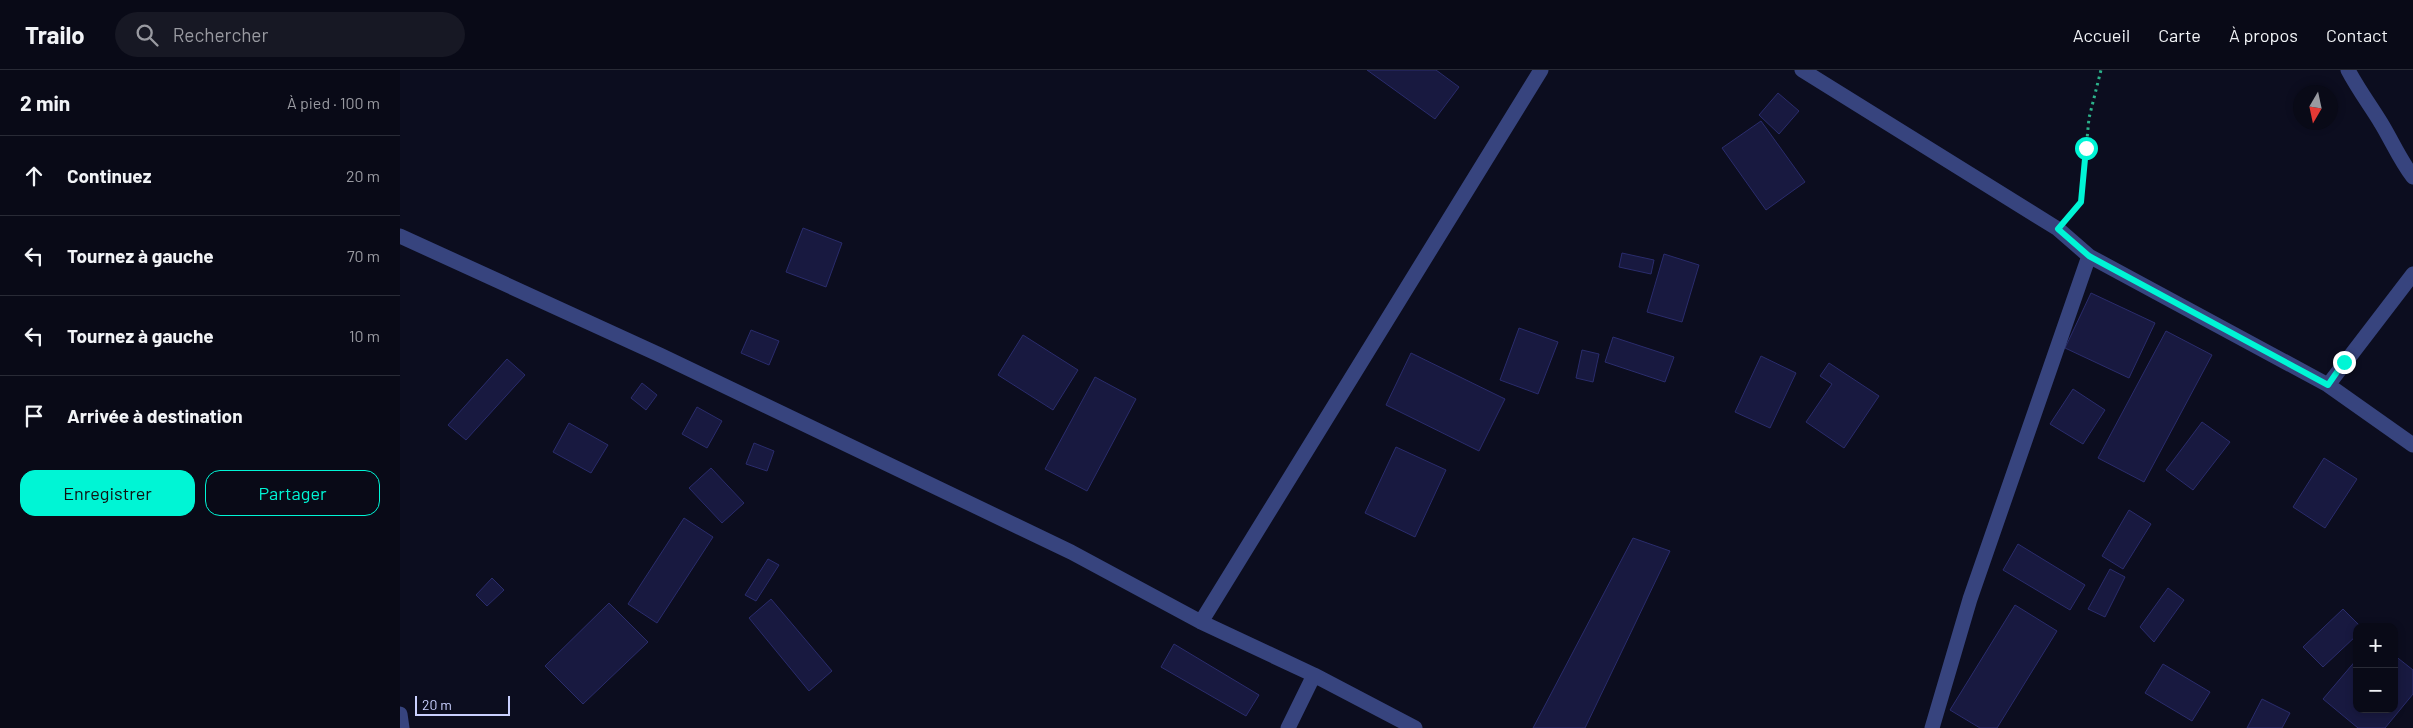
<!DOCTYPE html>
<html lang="fr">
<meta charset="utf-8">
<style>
body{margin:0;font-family:Barlow,sans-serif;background:#171824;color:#f1f3f6}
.controls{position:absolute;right:15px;bottom:15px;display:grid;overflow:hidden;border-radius:10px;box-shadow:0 2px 8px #0003}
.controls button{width:45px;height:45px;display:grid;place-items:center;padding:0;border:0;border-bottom:1px solid #292b36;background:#090a17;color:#f1f3f6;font:25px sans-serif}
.compass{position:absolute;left:1893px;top:15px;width:45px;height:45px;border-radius:50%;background:#090a17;box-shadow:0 2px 8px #0003;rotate:189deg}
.scale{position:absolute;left:15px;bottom:12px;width:95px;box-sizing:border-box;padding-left:5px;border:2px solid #cad0ff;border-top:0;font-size:14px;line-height:18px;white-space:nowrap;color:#cad0ff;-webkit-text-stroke:4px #0c0d1f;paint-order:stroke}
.stop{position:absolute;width:15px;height:15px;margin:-11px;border:4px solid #00f5d5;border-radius:50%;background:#fff}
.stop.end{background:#00f5d5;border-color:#fff;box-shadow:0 1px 5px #0008}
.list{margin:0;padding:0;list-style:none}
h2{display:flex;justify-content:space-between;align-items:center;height:65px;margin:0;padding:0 20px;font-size:21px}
h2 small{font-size:16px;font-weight:400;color:#999aa1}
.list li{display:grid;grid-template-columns:32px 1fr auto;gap:15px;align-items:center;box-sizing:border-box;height:80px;padding:0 20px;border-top:1px solid #292b36}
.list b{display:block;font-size:19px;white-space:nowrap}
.list em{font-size:16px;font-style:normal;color:#999aa1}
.actions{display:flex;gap:10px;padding:15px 20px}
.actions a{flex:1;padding:11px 0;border:1px solid #00f5d5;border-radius:15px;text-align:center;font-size:18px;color:#00f5d5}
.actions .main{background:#00f5d5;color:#111}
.icon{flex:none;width:28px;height:28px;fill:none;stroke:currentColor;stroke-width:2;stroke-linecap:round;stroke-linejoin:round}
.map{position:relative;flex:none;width:2013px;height:658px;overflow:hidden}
header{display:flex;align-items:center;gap:30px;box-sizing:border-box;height:70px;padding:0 25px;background:#090a17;border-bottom:1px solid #292b36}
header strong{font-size:24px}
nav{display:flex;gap:28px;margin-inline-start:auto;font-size:18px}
.search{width:350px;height:45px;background:#171824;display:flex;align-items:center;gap:12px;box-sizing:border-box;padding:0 18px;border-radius:28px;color:#999aa1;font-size:19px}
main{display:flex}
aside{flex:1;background:#090a17}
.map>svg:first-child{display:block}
.building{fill:#181940;stroke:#2a2c6c}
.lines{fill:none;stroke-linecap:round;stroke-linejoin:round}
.path{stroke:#2cb18a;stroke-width:3;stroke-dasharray:2.5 4;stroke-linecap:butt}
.minor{stroke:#37447e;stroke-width:15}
.route{stroke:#00f5d5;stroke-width:6}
</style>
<header>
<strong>Trailo</strong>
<div class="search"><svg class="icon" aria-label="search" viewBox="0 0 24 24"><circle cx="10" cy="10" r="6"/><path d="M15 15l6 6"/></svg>Rechercher</div>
<nav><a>Accueil</a><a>Carte</a><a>À propos</a><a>Contact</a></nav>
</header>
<main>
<aside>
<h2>2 min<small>À pied · 100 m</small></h2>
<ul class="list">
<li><svg class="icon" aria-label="ahead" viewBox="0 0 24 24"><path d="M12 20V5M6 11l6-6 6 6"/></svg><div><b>Continuez</b></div><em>20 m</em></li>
<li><svg class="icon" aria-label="left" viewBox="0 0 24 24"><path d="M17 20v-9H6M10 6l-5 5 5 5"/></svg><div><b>Tournez à gauche</b></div><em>70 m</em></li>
<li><svg class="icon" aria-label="left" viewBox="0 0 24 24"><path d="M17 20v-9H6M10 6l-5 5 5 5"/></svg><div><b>Tournez à gauche</b></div><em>10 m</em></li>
<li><svg class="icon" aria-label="arrive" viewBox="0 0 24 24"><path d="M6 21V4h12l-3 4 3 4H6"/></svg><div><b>Arrivée à destination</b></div></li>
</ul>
<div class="actions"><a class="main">Enregistrer</a><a>Partager</a></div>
</aside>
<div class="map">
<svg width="2013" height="658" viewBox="0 0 2013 658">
<rect width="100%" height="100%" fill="#0c0d1f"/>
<path class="building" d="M967 0H1036L1059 17 1035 49Z
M1378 23 1399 41 1379 64 1359 45Z
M1361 51 1405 112 1366 140 1322 78Z
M403 158 442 173 426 217 386 202Z
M1222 183 1254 190 1251 204 1219 197Z
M1264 184 1299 195 1282 252 1247 242Z
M1691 223 1755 253 1729 308 1665 278Z
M1119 258 1158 272 1138 324 1100 310Z
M351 260 379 271 369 295 341 283Z
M1766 261 1812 285 1744 412 1698 388Z
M623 265 678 300 653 340 598 305Z
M1213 267 1274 287 1265 312 1205 292Z
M1182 280 1199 284 1193 312 1176 308Z
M1011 283 1105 329 1079 381 986 335Z
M1361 286 1396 303 1370 358 1335 342Z
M107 289 125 305 66 370 48 355Z
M1429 293 1479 326 1444 378 1406 352 1432 314 1420 306Z
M695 307 736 329 687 421 645 399Z
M242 313 257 325 246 340 231 328Z
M1673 319 1705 340 1683 374 1650 354Z
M297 337 322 351 307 378 282 364Z
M1802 352 1830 372 1793 420 1766 400Z
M169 353 208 375 191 403 153 382Z
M354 373 374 381 367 401 346 394Z
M996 377 1046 400 1015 467 965 443Z
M1924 388 1957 409 1925 458 1893 437Z
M311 398 344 433 322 453 289 418Z
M1729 440 1751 454 1723 499 1702 486Z
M284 448 313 467 257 553 228 534Z
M1233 468 1270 481 1185 658H1133Z
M1618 474 1685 515 1670 540 1603 500Z
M368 489 379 495 356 531 345 525Z
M1710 499 1725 507 1705 547 1688 539Z
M92 508 104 520 87 536 76 525Z
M1768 518 1784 530 1754 572 1740 557Z
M371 529 432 601 409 621 349 548Z
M209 533 248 572 183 634 145 596Z
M1615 535 1657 561 1597 658H1580L1550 640Z
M1943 539 1961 557H1957V565L1923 597 1903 577Z
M774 574 859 625 846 646 761 597Z
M1994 585 2013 600V624L1985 658H1958L1923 629 1957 589V639H1994Z
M1763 594 1810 622 1792 651 1745 623Z
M1862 629 1890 643 1882 658H1847Z"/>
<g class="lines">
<path class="path" d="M1673 141 1681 132 1689 48 1701 0"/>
<path class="minor" d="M1402 0 1658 159 1689 186 1928 315 2013 375
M1948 0C1958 19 1970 35 1981 53 1992 71 2000 90 2013 107
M0 166 260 285 671 482 801 552 914 605 1015 658
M1928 315 2013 204
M801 552 1141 0
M0 644 2 658
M888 658 914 605
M1532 658 1570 529 1689 186"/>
</g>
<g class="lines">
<path class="route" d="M1686 78 1681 132 1658 159 1689 186 1928 315 1944 292"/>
</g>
</svg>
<div class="controls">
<button>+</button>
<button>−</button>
</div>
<svg class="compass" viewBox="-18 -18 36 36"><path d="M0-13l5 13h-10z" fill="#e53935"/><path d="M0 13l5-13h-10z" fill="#999aa1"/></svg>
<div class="scale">20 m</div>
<div class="stop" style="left:1686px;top:78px"></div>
<div class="stop end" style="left:1944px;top:292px"></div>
</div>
</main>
